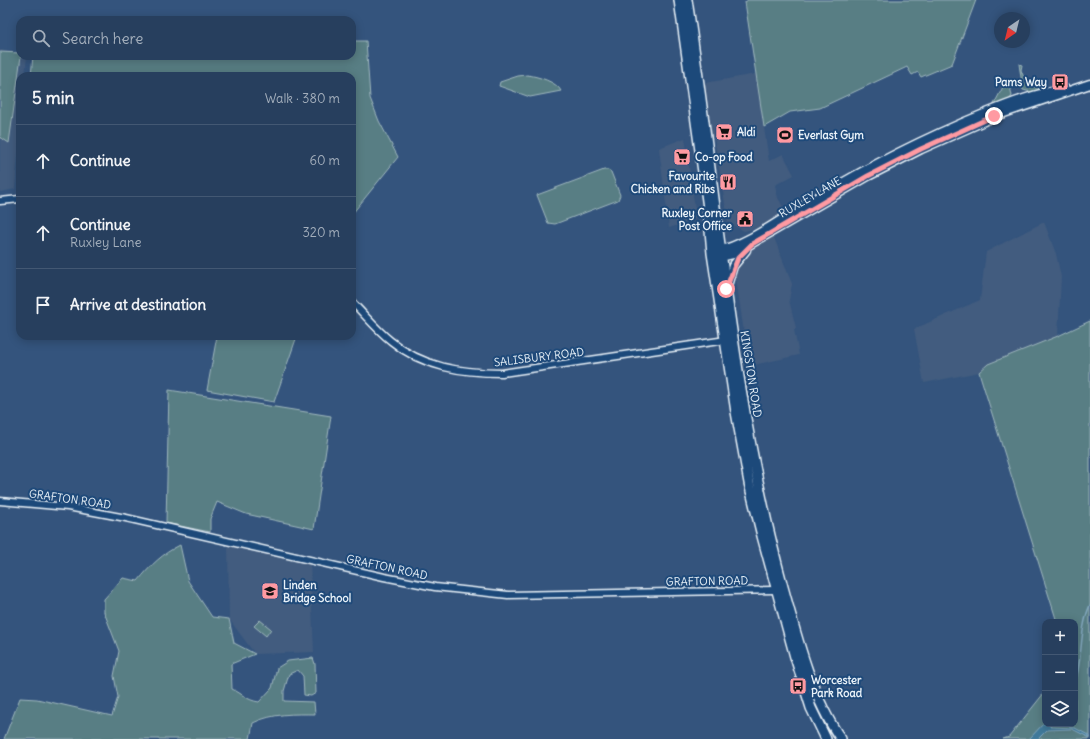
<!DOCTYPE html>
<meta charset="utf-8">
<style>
body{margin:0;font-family:Delius,sans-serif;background:#334a67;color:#f1f3f6}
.controls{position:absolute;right:12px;bottom:12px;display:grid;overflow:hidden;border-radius:8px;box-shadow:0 2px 10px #0003}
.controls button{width:36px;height:36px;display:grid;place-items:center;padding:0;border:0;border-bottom:1px solid #435873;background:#273f5e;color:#f1f3f6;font:20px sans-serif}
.compass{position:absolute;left:994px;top:12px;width:36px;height:36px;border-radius:50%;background:#273f5e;box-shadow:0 2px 10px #0003;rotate:215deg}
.stop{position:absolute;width:12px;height:12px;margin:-9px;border:3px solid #ff9aa2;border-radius:50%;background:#fff}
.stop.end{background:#ff9aa2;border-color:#fff;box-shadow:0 1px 4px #0008}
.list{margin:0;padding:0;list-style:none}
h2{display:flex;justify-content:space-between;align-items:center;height:52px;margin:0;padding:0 16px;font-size:17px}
h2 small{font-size:13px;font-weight:400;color:#a4afbc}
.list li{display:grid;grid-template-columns:26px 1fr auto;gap:12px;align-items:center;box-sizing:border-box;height:72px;padding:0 16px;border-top:1px solid #435873}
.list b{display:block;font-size:15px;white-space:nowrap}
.list p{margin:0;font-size:13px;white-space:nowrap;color:#a4afbc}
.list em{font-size:13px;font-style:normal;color:#a4afbc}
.icon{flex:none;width:22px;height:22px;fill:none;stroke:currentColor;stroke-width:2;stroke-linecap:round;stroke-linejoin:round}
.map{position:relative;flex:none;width:1090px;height:739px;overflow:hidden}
.search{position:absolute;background:#273f5e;box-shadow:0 2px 10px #0003;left:16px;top:16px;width:340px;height:44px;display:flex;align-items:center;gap:10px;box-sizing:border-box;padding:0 14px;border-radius:12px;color:#a4afbc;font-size:15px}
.panel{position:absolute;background:#273f5e;box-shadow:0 2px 10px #0003;left:16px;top:72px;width:340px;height:268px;border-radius:12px}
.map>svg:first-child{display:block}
.built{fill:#425c7f}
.green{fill:#587e84;stroke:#a0b8be}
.water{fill:#41799a;stroke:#84a9c0}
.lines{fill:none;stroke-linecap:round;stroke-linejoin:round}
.stream{stroke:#84a9c0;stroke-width:1.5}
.minor-casing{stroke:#e8f1f8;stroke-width:9}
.major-casing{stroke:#e8f1f8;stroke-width:11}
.highway-casing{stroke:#e8f1f8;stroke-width:12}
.minor{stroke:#1f4a7a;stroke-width:6}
.major{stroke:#1f4a7a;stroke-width:8}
.highway{stroke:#1f4a7a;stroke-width:9}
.route{stroke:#ff9aa2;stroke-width:5}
.labels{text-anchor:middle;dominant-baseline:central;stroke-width:4;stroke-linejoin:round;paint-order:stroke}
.poi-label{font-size:11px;font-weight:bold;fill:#e8f1f8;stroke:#1f4a7a;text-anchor:start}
.street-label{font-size:11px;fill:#e8f1f8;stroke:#1f4a7a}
</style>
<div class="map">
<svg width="1090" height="739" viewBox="0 0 1090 739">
<rect width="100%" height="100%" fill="#34547d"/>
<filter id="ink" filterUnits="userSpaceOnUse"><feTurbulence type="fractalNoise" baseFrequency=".025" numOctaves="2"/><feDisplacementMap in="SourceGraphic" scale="8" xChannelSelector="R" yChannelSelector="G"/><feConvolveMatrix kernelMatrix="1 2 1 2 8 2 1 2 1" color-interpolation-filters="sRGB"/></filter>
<g filter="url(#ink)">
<path class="built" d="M0 50 20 53V56H27L25 76H20V131L15 189 0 192Z
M756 74 769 161 783 154 794 175 775 185 778 198 786 212 757 228 744 231 728 222 714 137H712L705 83Z
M685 138 696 216 694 220 669 228 659 148Z
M1044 222 1056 254 1061 277 1058 336 988 364 979 372 924 383 914 329 980 300 986 252Z
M773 235 792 284 789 300 796 328 794 330 799 355 749 366 735 272 737 265 746 252Z
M228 544 310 562 314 652 255 654 229 619Z"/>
<path class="green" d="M748 0H976L952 64 921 77 918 72 912 75 907 67 820 108 790 112 764 127 745 2Z
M352 41H366L370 98 379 121 398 157 352 214V76H31L33 56H352Z
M0 52 20 53 21 56 9 143 0 137Z
M1019 64 1022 65 1021 70 1026 83 1042 90 1032 92 1023 90Z
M527 75C537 76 557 82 561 91L530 97 499 86 500 82 518 76Z
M1010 86 1012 96 1009 100 993 106 1003 87Z
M604 170H608L611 172 620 195 618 200 555 224 548 223 537 195Z
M1090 321V739H1003L1009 737 1044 693 1045 689V724H1075V622H1057L979 372 988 364 1058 336Z
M217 336H297L274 402 207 390Z
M169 390 331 416 314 529 246 514 217 502 210 519V532L166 523Z
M180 545 188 581 212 617 229 619 234 643 255 654 231 664 232 689C243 694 246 700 259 702L272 688 277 668 288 661 313 658 315 664 316 693 311 696 304 695 303 676 298 670 289 674 284 691V701L314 702 315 714C294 714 273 713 253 723L250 739H4L20 698 37 699 112 716 118 697 114 676 119 651 104 612V599L123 578 138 581C151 565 162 554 180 545Z
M260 620 271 629 266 636 254 626Z"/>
<path class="water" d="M1045 722V724H1051L1050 727 1075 728 1090 736V738L1072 729 1047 730 1038 739H1029Z"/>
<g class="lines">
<path class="stream" d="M1075 683C1083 658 1079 630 1090 605"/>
<defs>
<path id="minor" d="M0 201 20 199
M352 302C365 315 377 330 391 341 422 367 462 373 502 373L726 340
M0 501 68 507 126 518 384 577 435 587 508 595 776 590"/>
<path id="major" d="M715 252C750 244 782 218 813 200 868 167 925 138 984 114 1011 103 1037 93 1065 89
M715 258 733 254 868 176 921 149 995 116 1090 84
M726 289 733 266 746 250"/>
<path id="highway" d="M679 0 708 208 712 253 736 412 749 483 762 536 795 657 811 708 826 739
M687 0C717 196 731 395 783 587 796 634 812 699 841 739"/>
</defs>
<use href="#minor" class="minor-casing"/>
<use href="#major" class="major-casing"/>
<use href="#highway" class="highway-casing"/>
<use href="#minor" class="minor"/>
<use href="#major" class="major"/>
<use href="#highway" class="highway"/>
</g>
</g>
<g class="lines" filter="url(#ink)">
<path class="route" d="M726 289 738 258 752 244 868 176 921 149 994 116"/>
</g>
<defs>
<symbol id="bus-square" viewBox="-11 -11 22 22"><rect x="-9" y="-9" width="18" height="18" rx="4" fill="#ff9aa2" stroke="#1f4a7a"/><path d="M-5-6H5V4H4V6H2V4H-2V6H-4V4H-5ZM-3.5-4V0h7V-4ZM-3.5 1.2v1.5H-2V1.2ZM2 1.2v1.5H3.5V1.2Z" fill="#111"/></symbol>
<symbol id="supermarket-square" viewBox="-11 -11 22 22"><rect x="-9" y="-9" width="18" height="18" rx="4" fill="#ff9aa2" stroke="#1f4a7a"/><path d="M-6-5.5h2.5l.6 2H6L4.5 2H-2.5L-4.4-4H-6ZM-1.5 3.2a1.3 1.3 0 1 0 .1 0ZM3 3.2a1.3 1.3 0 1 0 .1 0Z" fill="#111"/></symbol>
<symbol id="stadium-square" viewBox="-11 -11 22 22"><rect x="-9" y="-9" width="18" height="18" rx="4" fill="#ff9aa2" stroke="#1f4a7a"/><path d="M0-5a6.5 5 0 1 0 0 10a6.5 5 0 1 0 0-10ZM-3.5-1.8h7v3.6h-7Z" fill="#111"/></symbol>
<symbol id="restaurant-square" viewBox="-11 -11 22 22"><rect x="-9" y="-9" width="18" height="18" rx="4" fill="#ff9aa2" stroke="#1f4a7a"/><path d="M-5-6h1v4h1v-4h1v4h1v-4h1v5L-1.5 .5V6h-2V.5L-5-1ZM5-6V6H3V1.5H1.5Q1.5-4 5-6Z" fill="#111"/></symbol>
<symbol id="civic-square" viewBox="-11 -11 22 22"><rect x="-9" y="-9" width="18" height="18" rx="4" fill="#ff9aa2" stroke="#1f4a7a"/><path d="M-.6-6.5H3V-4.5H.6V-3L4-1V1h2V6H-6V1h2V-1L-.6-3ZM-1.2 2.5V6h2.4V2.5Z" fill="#111"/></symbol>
<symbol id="school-square" viewBox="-11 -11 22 22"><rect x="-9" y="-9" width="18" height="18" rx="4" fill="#ff9aa2" stroke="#1f4a7a"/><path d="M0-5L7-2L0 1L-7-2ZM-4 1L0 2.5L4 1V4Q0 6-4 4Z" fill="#111"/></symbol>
</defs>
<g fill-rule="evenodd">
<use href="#bus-square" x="1050" y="72" width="20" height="20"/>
<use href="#supermarket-square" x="714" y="122" width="20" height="20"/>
<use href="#stadium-square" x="775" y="125" width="20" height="20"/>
<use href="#supermarket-square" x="672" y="147" width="20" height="20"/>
<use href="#restaurant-square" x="718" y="172" width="20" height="20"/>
<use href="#civic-square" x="735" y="209" width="20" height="20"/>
<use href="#school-square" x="260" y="581" width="20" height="20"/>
<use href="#bus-square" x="788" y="676" width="20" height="20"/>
</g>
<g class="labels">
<g class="poi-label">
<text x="1047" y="82" text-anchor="end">Pams Way</text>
<text x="737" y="132">Aldi</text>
<text x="798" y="135">Everlast Gym</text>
<text x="695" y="157">Co-op Food</text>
<text x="715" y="176" text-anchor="end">Favourite<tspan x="715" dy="13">Chicken and Ribs</tspan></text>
<text x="732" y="213" text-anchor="end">Ruxley Corner<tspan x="732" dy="13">Post Office</tspan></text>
<text x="283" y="585">Linden<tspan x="283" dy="13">Bridge School</tspan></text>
<text x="811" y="680">Worcester<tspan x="811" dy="13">Park Road</tspan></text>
</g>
<g class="street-label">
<text transform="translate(810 197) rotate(-30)">RUXLEY LANE</text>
<text transform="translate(539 357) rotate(-7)">SALISBURY ROAD</text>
<text transform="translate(751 374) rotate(81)">KINGSTON ROAD</text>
<text transform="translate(70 499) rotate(8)">GRAFTON ROAD</text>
<text transform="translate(387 567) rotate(12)">GRAFTON ROAD</text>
<text transform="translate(707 581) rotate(-1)">GRAFTON ROAD</text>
</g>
</g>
</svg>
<div class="controls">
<button>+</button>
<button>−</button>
<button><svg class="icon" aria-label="layers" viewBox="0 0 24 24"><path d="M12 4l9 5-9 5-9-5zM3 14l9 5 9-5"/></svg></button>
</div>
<svg class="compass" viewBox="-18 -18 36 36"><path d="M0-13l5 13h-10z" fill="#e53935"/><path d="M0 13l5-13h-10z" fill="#a4afbc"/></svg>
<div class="stop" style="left:726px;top:289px"></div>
<div class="stop end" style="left:994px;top:116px"></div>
<div class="search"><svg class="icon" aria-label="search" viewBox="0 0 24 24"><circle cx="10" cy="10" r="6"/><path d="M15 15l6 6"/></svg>Search here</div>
<section class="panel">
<h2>5 min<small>Walk · 380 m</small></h2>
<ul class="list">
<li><svg class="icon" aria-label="ahead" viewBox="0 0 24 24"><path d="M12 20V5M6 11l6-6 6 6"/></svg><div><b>Continue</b></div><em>60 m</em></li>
<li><svg class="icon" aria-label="ahead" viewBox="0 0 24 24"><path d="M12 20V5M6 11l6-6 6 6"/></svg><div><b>Continue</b><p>Ruxley Lane</p></div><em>320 m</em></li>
<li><svg class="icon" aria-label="arrive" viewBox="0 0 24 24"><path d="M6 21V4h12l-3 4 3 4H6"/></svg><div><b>Arrive at destination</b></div></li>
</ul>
</section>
</div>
